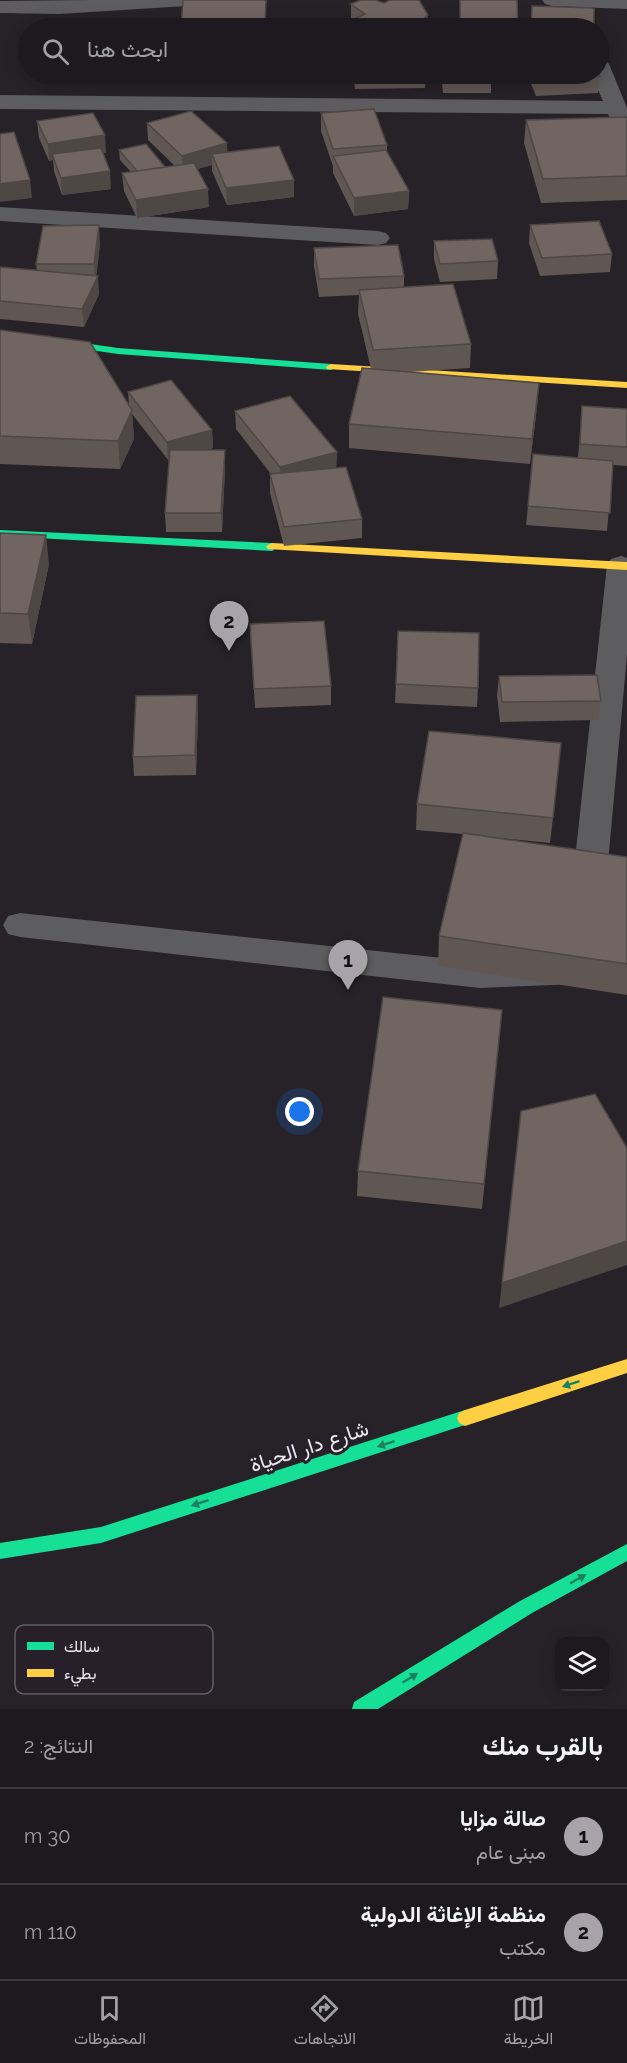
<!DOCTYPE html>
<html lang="ar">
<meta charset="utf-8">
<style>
body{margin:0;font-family:Raleway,Vazirmatn,sans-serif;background:#29272b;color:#f1f3f6;direction:rtl}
.controls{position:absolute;right:18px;bottom:18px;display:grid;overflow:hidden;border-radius:12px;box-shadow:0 3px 15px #0003}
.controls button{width:54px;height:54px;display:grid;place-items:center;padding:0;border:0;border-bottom:2px solid #3a383c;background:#1c1a1e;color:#f1f3f6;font:30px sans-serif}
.you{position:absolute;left:300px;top:1112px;width:21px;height:21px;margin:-15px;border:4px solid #fff;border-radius:50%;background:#1a73e8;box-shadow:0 0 0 9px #1a73e833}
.badge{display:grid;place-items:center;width:39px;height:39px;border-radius:50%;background:#a8a3aa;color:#111;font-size:20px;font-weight:700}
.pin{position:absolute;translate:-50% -50px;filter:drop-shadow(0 2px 3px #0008)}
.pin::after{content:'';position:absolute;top:32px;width:21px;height:18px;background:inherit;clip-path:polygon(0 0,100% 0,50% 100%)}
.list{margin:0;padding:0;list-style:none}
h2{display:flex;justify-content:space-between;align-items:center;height:78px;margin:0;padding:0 24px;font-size:26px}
h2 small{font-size:20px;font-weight:400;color:#a0a1a4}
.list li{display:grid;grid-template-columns:39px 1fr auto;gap:18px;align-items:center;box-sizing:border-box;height:96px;padding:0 24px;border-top:2px solid #3a383c}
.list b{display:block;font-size:22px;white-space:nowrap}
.list p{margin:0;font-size:20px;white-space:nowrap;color:#a0a1a4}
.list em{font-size:20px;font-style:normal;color:#a0a1a4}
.icon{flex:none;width:33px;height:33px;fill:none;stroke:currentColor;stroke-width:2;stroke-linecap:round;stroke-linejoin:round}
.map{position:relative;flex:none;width:627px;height:1709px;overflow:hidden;direction:ltr}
.search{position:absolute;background:#1c1a1e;box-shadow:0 3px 15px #0003;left:18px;right:18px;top:18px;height:66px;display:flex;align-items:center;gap:15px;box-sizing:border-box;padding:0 21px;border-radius:33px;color:#a0a1a4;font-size:22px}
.sheet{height:270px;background:#1c1a1e}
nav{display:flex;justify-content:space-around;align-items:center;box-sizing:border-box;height:84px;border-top:2px solid #3a383c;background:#1c1a1e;font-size:16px;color:#a0a1a4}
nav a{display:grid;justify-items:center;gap:3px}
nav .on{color:#a8a3aa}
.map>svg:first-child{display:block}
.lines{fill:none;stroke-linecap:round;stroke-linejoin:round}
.street{fill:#5d5c5f;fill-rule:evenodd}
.fast{fill:#16e098;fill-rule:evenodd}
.slow{fill:#ffcf43;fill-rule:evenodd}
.wall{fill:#605753}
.shaded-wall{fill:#4e4744}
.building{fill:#706561;stroke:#4e4744;stroke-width:1.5}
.oneway{fill:#1e8061}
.labels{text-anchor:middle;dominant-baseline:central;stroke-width:6;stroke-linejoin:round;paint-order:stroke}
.near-street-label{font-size:21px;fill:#eee9f0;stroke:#27202a}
.key{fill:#27202a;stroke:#635c65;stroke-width:1.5}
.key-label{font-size:16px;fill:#eee9f0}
</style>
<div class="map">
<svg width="627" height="1709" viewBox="0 0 627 1709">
<rect width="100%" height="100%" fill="#262228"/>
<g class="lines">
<path class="street" d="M90 0H197L194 4 187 6 59 14 0 13V1Z
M542 0H627V9L552 6 545 4Z
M598 58 605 60 609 64 627 108V141L619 139 608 114 0 109V95L603 101 591 74H598Z
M0 207 378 231 386 233 390 238 386 243 378 245 0 221Z
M621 556 627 558V655L605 896 600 905 588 908 576 905 571 896 607 565 611 559Z
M20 913 480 962 627 956V982L480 988 20 937 8 934 3 925 8 916Z"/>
<path class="fast" d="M0 331 118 348 331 364 336 367 331 370 118 354 0 337Z
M0 530 272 543 278 547 272 551 0 536Z
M465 1410 471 1413 473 1418 471 1423 101 1543 0 1559V1543L101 1527Z
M627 1544V1561L532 1613 378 1709H352L354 1702 520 1601Z"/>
<path class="slow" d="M331 364 627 382V388L327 369 326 367Z
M272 543 627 562V570L268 549 266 547 268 545Z
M627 1359V1373L465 1426 459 1423 457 1418 459 1413 465 1410Z"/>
</g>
<path class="wall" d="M351 4 428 28H346L347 22 351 20Z
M353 74H426L425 88 355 89Z
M441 74H491V93H443Z
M527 74H598L600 76 598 93 536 96Z
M321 113 387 145V152L409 191 408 209 354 216 333 173V166L321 131Z
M627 117V200L541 203 524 143 526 120Z
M37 121 106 153H103L111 189 62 195 54 171 53 160 49 161 39 138Z
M147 123 227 143V152L294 180V197L227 205 212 171V165L197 169 209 207 137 218 124 191 122 173 131 172 120 160 119 150 165 167 175 166 148 140Z
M530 225 612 254 610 272 540 276 529 243Z
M434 241 498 261 497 279 440 282 434 259Z
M100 243 96 276 99 294 84 327 0 319V267L37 270 36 264Z
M314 248 404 276V287L471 344 470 368 409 372 539 383 537 407 530 464 349 448V424L371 369 358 314 359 295 319 297 314 266Z
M0 330 129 406 128 392 212 430 213 448 208 450 225 469 222 532H166L165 513 169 461 132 414 134 439 120 469 0 464Z
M582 406 627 409V466L613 465 607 531 526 525 528 506 578 458Z
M235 411 337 452 336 468 362 519V538L284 546 270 493V474H271L236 429Z
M0 533 49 564 32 644 0 643Z
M250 624 331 686V705L255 708Z
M398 631 478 688 477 707 395 703Z
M499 676 601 701 598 720 500 722 497 695Z
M197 695 198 715 196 775 134 776 133 757Z
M417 804 553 818 550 843 491 837 627 857V995L438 966 439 936 463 834 416 830Z
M502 1010 482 1209 357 1196 358 1171Z"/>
<path class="shaded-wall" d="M428 15V28H412Z
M105 135 106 153 54 160 52 154 53 160 49 161 48 144Z
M227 143 228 161 212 154V165L183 173 182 156Z
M110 171 111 189 62 195 61 178Z
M30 180 32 198 0 202V184Z
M294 180V197L227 205 226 188Z
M208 189 209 207 137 218 136 200Z
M409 191 408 209 354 216V198Z
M99 225 100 243 96 281 98 276 99 294 84 327 82 309 95 281 94 264Z
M539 383 537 407 530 464 532 439Z
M132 410 134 439 120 469 118 441Z
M212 430 213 448 168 461 167 442Z
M225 450V469L222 532 221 513Z
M337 452 336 471 281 486 280 467Z
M46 535 49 564 32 644 28 614Z
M197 695 198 715 196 775 195 755Z
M627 1241V1265L499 1308 502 1283Z"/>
<path class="building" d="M183 0H266L265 28H181Z
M361 0H375L384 3 390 0H419L428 15 412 28H358L347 22 365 14 351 4Z
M460 0H517L518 28H460Z
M532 6 594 8V28H531Z
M598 73 600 76 538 79 535 74Z
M443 74H491L492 76H444Z
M374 109 387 145 333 149 321 113Z
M191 111 227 143 182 156 147 123Z
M93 113 105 135 48 144 37 121Z
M627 117V176L543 179 526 120Z
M14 132 30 180 0 184V134Z
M146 144 165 167 137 171 119 150Z
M279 146 294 180 226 188 212 154Z
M101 148 110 171 61 178 52 154Z
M386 150 409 191 354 198 333 156Z
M194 163 208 189 136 200 122 173Z
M599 221 612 254 542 258 530 225Z
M99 225 94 264H36L43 226Z
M492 239 498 261 440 264 434 241Z
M398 245 404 276 319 279 314 248Z
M0 267 98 276 82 309 0 301Z
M453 284 471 344 373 350 359 290Z
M0 330 90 342 132 410 118 441 0 436Z
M362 368 539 383 532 439 349 424Z
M171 380 212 430 167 442 128 392Z
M290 396 337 452 280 467 235 411Z
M582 406 627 409V447L580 444Z
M170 450H225L221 513H165Z
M533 454 613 461 610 513 528 506Z
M346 467 362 519 284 527 270 474Z
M0 533 46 535 28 614 0 613Z
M324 621 331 686 254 689 250 624Z
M398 631 479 633 478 688 396 684Z
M597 675 601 701 502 702 499 676Z
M197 695 195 755 133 757 136 696Z
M429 731 561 743 553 818 417 804Z
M463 833 627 857V964L439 936Z
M383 997 502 1010 484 1184 358 1171Z
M595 1094 627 1148V1241L502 1283 521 1111Z"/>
<defs><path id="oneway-solid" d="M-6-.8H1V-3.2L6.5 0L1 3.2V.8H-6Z" transform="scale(1.5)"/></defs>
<g class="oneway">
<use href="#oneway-solid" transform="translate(571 1384) rotate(162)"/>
<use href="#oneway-solid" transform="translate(386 1444) rotate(162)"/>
<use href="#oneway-solid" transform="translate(200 1503) rotate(162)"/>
<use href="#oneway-solid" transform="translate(578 1579) rotate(-29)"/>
<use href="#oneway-solid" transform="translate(410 1678) rotate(-32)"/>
</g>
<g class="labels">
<g class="near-street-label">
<text transform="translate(309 1446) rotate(-18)">شارع دار الحياة</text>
</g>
</g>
<rect x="15" y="1625" width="198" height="69" rx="9" class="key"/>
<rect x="27" y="1642" width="27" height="8" fill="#16e098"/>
<rect x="27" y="1669" width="27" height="8" fill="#ffcf43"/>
<g class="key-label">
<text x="64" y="1652">سالك</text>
<text x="64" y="1679">بطيء</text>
</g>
</svg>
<div class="controls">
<button><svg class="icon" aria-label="layers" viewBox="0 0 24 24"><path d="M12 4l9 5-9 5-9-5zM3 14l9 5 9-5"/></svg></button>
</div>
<div class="you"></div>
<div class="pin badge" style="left:348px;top:990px">1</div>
<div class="pin badge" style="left:229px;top:651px">2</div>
<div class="search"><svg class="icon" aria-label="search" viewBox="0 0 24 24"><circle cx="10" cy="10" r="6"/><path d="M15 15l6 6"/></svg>ابحث هنا</div>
</div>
<section class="sheet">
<h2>بالقرب منك<small>النتائج: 2</small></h2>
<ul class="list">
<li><span class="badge">1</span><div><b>صالة مزايا</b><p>مبنى عام</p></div><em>30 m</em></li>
<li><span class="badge">2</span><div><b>منظمة الإغاثة الدولية</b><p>مكتب</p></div><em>110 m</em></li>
</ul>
</section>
<nav>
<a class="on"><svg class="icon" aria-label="map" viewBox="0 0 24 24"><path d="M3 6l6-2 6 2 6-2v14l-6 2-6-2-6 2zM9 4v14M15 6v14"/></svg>الخريطة</a>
<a><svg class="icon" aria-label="directions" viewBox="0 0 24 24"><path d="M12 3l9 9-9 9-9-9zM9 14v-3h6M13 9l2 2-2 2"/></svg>الاتجاهات</a>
<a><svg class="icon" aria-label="saved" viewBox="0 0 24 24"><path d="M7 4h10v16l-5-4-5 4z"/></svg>المحفوظات</a>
</nav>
